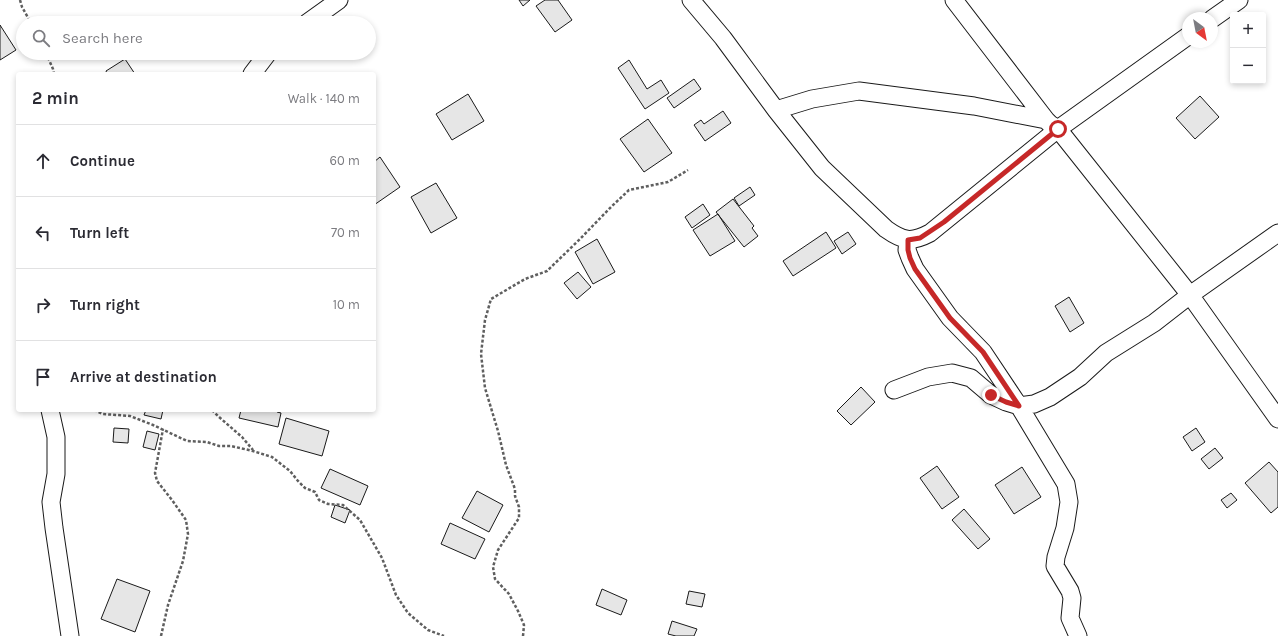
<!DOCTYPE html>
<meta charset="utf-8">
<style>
body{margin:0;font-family:Karla,sans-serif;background:#f2f2f3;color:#2b2b33}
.controls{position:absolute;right:12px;top:12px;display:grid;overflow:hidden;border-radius:4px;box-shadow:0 2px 6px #0003}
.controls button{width:36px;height:36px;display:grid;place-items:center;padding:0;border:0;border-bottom:1px solid #e1e1e2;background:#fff;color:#2b2b33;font:20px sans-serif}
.compass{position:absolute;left:1182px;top:12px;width:36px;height:36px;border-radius:50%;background:#fff;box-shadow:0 2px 6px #0003;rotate:148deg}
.stop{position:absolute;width:12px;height:12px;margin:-9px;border:3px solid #c62828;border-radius:50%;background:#fff}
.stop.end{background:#c62828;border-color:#fff;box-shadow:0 1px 4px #0008}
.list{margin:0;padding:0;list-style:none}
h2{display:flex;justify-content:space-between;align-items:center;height:52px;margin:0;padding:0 16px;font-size:17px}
h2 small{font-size:13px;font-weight:400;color:#7c7c81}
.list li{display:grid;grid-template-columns:26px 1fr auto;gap:12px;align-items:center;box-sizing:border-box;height:72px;padding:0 16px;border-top:1px solid #e1e1e2}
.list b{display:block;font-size:15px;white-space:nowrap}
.list em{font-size:13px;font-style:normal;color:#7c7c81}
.icon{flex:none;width:22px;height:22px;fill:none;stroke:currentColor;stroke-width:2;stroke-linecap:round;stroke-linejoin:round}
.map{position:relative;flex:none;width:1278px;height:636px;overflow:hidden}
.search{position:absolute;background:#fff;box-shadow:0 2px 6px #0003;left:16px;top:16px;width:360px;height:44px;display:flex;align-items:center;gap:10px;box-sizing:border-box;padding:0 14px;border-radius:22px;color:#7c7c81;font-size:15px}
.panel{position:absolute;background:#fff;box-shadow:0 2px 6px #0003;left:16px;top:72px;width:360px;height:340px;border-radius:4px}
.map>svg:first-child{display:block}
.building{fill:#e6e6e6;stroke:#1a1a1a}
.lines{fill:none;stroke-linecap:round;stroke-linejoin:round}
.minor-casing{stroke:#1a1a1a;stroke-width:19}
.path{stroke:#5f5f5f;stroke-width:2.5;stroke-dasharray:3 2;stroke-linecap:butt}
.minor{stroke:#fff;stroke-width:17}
.route{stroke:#c62828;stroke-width:5}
</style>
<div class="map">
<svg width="1278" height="636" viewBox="0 0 1278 636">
<rect width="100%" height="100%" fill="#fff"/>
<path class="building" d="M519 0H530L523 6Z
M545 0H558L572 20 555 32 536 6Z
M0 25 16 50 0 60Z
M125 59 135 74H107L106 71Z
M629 60 647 89 661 80 669 93 645 109 618 68Z
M694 79 701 89 674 108 667 98Z
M468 94 484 121 452 140 436 114Z
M1200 96 1219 117 1195 139 1176 118Z
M723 111 731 123 705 141 694 125 701 120 704 124Z
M648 119 672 153 644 172 620 139Z
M380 157 400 187 374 205V162Z
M436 183 457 218 431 233 411 197Z
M750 187 755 195 739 206 734 198Z
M733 199 754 226 752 228 758 236 744 247 716 212Z
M703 204 710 215 692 228 685 217Z
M718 214 735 241 710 256 693 230Z
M826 232 836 248 793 276 783 261Z
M848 232 856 244 842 254 834 241Z
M597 239 615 272 593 284 575 252Z
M578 272 591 287 577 299 564 283Z
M1069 297 1084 323 1070 332 1055 306Z
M861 387 875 402 851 425 837 411Z
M146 410H163L161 419 144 415Z
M241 410H278L277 412 281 413 278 427 239 418Z
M286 418 329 431 322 456 279 444Z
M114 428 129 429 128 443 113 442Z
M1196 428 1205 442 1192 451 1183 437Z
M147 431 159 434 155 450 143 447Z
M1215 448 1223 458 1209 469 1201 459Z
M1269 462 1278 472V507L1271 513 1245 483Z
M937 466 959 497 942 509 920 478Z
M1022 467 1041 497 1014 514 995 485Z
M330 469 368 486 360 505 321 488Z
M477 491 503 505 489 532 462 518Z
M1231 493 1237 500 1227 508 1221 500Z
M335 505 350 510 345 523 331 517Z
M964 509 990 539 978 549 952 520Z
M450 523 485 539 475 559 441 544Z
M117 579 150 591 135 632 101 619Z
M602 589 627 600 621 615 596 605Z
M689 591 705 594 702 607 686 604Z
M672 621 697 629 694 636H676L668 634Z"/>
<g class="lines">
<defs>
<path id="minor" d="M691 0 723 38 776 110 822 168 886 229C903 241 911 243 930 233L1058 129 1188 36
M954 0 1046 120 1050 124 1058 129 1190 295 1278 419
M1212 19 1239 0
M307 23 339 0
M252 74 268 53
M776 110 812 99 859 91 974 106 1046 120
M908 240 907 250 910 258 915 269 950 318 983 352 1019 406 1066 484 1069 502 1065 528 1056 557 1055 566 1070 591 1072 598 1070 618 1078 636
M894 390 928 377 952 373 971 378 991 395 1006 402 1019 406 1034 404 1050 397 1080 377 1106 353 1154 323 1190 295 1278 233
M50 410 56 437V474L51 502 54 528 70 636"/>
</defs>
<use href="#minor" class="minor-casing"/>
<path class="path" d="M20 0 22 7 31 23
M46 53 53 69 54 74
M94 410 103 414 130 416 153 425 187 441 207 442 219 446H231L253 451 272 457 290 471 298 481 305 488 315 492 319 500 328 504 343 505 360 520 382 558 396 595 408 613 428 630 444 636
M212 410 219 417 242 437 253 450
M161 636 168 605 183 561 188 534 186 520 172 500 157 481 155 473 163 429
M523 636 524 625 518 611 509 594 495 579 493 567 498 550 519 518V507L515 496V489L506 465 498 431 485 388 481 354 485 320 491 299 525 279 547 271 580 239 611 207 629 190 668 182 688 170"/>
<use href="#minor" class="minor"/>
</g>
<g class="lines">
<path class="route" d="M991 395 1006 402 1019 406 983 352 950 318 915 269 910 258 908 250V240L920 238 944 222 1058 129"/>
</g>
</svg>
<div class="controls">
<button>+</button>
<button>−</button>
</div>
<svg class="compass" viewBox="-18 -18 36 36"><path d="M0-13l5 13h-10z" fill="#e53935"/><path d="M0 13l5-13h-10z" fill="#7c7c81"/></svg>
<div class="stop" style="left:1058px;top:129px"></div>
<div class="stop end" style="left:991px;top:395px"></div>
<div class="search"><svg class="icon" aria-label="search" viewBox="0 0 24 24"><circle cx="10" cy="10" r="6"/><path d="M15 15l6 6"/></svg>Search here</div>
<section class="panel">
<h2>2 min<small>Walk · 140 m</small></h2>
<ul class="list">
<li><svg class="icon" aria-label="ahead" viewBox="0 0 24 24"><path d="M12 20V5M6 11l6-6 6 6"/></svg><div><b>Continue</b></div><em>60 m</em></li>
<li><svg class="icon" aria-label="left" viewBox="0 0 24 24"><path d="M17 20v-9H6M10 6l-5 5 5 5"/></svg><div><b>Turn left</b></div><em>70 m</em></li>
<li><svg class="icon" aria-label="right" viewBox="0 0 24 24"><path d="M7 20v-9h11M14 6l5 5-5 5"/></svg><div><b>Turn right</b></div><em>10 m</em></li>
<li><svg class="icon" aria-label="arrive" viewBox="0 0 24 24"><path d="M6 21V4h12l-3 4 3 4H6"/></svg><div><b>Arrive at destination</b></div></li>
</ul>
</section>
</div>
